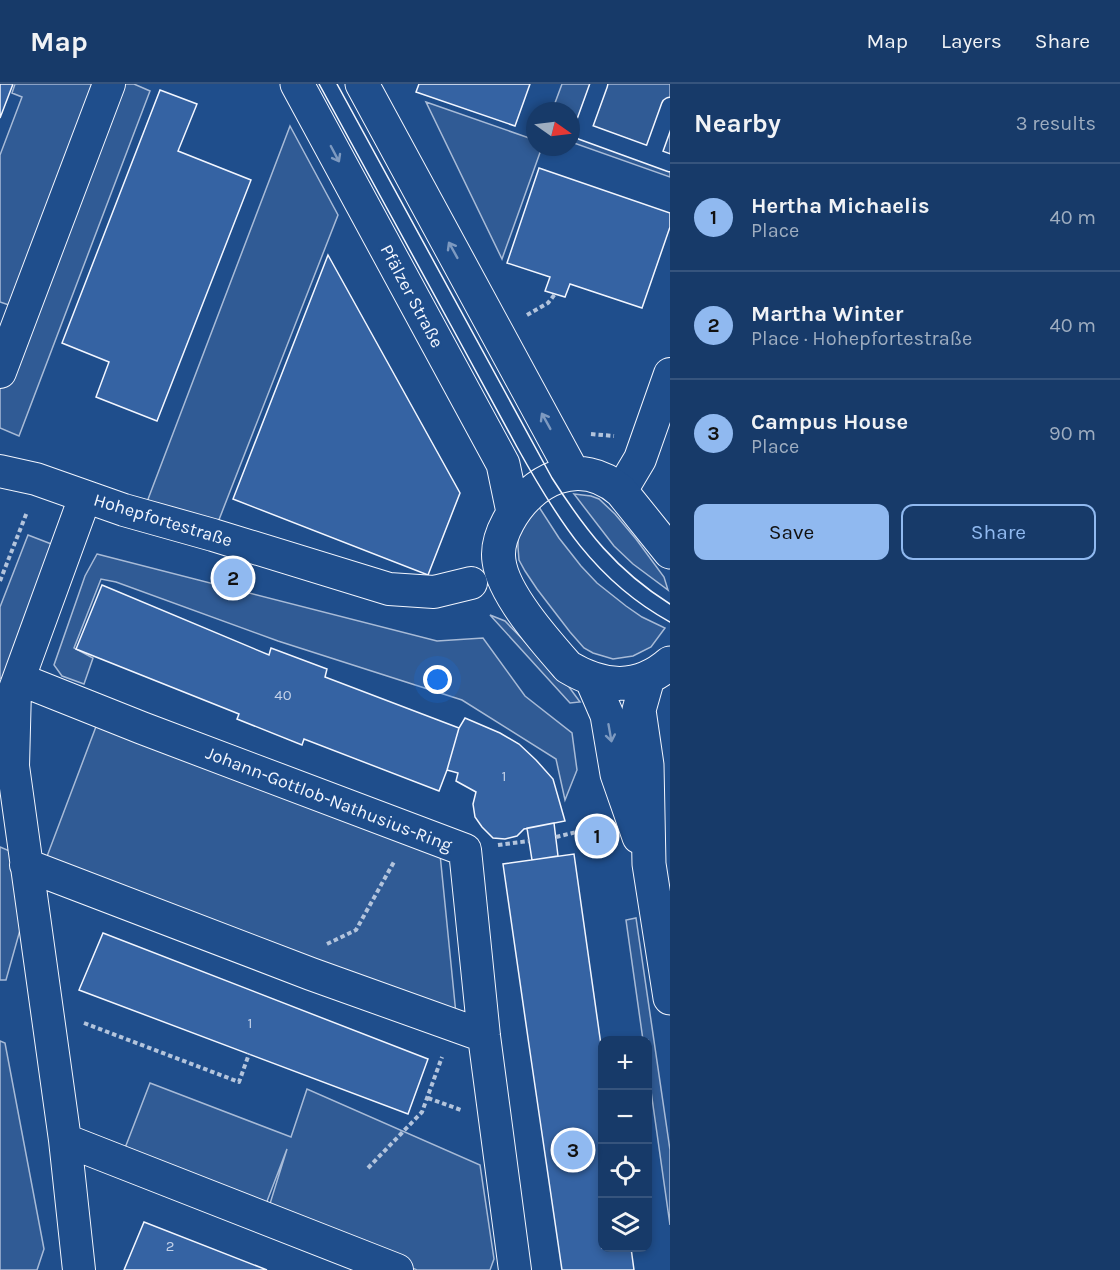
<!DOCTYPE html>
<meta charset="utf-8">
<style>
body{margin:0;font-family:Karla,sans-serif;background:#244571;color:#f1f3f6}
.controls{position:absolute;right:18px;bottom:18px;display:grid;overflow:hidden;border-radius:12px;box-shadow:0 3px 9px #0003}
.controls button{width:54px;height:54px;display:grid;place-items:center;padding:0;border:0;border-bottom:2px solid #36547d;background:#173a69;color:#f1f3f6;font:30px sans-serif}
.compass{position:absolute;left:526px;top:18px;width:54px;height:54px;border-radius:50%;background:#173a69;box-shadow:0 3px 9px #0003;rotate:104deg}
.you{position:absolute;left:438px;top:596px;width:21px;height:21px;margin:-15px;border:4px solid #fff;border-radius:50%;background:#1a73e8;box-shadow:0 0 0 9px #1a73e833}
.badge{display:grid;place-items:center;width:39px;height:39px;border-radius:50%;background:#90b9f0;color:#111;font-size:20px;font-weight:700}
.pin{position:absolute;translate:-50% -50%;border:3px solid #fff;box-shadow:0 2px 6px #0006}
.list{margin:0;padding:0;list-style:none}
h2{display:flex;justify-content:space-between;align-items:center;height:78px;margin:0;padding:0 24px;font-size:26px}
h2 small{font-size:20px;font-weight:400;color:#9eadc0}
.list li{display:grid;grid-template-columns:39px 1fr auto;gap:18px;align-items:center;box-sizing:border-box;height:108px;padding:0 24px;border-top:2px solid #36547d}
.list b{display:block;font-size:22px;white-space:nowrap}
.list p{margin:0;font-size:20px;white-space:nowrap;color:#9eadc0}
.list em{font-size:20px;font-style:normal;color:#9eadc0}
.actions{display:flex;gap:12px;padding:18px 24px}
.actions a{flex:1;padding:14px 0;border:2px solid #90b9f0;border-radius:12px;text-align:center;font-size:21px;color:#90b9f0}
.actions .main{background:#90b9f0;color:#111}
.icon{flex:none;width:33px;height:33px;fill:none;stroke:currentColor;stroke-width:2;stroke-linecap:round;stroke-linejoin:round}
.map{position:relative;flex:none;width:670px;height:1186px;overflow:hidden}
header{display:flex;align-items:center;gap:36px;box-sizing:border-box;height:84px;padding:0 30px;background:#173a69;border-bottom:2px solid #36547d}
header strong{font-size:28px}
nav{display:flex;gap:33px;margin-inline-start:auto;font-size:21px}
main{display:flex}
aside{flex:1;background:#173a69}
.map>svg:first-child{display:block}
.built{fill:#305b95;stroke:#a8bbd7;stroke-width:1.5}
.building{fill:#3563a3;stroke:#f2f6ff;stroke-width:1.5}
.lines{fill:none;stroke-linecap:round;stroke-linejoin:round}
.lane-casing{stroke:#f2f6ff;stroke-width:19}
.street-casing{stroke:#f2f6ff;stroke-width:34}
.secondary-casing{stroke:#f2f6ff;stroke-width:35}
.path{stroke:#b3c4dc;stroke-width:4;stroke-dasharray:4.5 3;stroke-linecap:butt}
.lane{stroke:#1f4e8c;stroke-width:16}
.street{stroke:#1f4e8c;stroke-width:32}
.secondary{stroke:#1f4e8c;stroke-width:33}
.tram{stroke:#f2f6ff;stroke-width:1.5}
.oneway{stroke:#7e9ac0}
.labels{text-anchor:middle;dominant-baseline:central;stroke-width:4.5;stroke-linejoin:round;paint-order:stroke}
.number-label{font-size:15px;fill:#c3d1e8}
.street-label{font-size:18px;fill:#f2f6ff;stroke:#1f4e8c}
</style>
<header>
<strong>Map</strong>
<nav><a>Map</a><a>Layers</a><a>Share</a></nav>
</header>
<main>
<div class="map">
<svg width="670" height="1186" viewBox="0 0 670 1186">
<rect width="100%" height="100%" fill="#1f4e8c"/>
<path class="built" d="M15 0H134L150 7 19 352 0 344V246L9 221 0 218V71L22 13 12 9Z
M562 0H670V93L571 58V27H552Z
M426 18 535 56V63H542L502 175Z
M290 42 338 131 213 451 142 431Z
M574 410 591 412 599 415 615 430 636 455 664 493 668 506 633 480 614 462Z
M539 423 559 454 581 482 597 499 626 522 642 533 665 544 651 563 633 572 613 575 593 569 584 564 570 548 537 505 525 487 519 476 518 463V453L529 433Z
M28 451 67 466 17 600 0 594V523Z
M97 470 437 557 483 554 525 612 572 649 577 686 565 716 556 675 462 616 278 557 116 498 101 495 74 564 93 574 84 600 62 592 54 581 85 492Z
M490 531 505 537 569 603 580 618 570 619Z
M97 640 440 770 456 930 46 775Z
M0 763 12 768 22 839 6 896H0Z
M636 834 670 1066V1141L648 986V956H643L626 836Z
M0 957 5 959 44 1165 37 1186H0Z
M150 999 291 1053 307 1005 480 1081 494 1175 490 1186H417L268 1126 287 1065 261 1133 120 1077Z"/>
<path class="building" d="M0 0H13L0 34Z
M419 0H530L515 42 416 8Z
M160 6 197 20 178 67 251 96 157 337 96 313 109 278 62 259Z
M539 84 670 129V143L642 224 570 200 565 213 545 207 550 193 507 179Z
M328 171 460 409 428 491 233 415Z
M102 501 269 571 271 564 327 585 325 593 459 644 447 686 439 707 304 655 302 661 237 635 239 630 76 565Z
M465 634 500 649 519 660 536 676 553 695 565 737 524 745 517 752 505 755 493 754 482 743 475 733 473 720 476 708 456 697 458 689 447 686 459 644Z
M554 739 558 772 532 776 527 744Z
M574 770 602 968V1164H631L634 1186H562L529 961 503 780Z
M103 849 428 975 408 1030 79 906Z
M144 1138 267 1186H124Z"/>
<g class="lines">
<defs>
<path id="lane" d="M599 0 582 47 670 79
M652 72 670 22"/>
<path id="street" d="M0 288 109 0
M0 387 36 395 124 426 213 451 389 505 434 508 471 499
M621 407 640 375 670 290
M19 595 142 644 465 766 484 952 515 1186
M26 781 311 890 484 952
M65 1056 397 1186
M79 1186 65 1056 13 682 15 605 85 413"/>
<path id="secondary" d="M297 0 503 380 513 428
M362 0 573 389
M670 468 621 407C580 371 531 395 508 438 502 449 497 464 499 477 503 510 546 558 568 583 603 604 638 607 670 579
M591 594 607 631 617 690 639 753
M648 594 639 626 647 681 649 780 670 914"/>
</defs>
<use href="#lane" class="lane-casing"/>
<use href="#street" class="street-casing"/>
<use href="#secondary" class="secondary-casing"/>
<path class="path" d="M527 231 548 219 555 210
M591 350 614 352
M0 497 27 428
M556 753 593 744
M498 761 529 757
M327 860 356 846 395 776
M84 939 239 998 249 970
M428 1014 461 1026
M368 1084 422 1028 442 973"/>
<use href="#lane" class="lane"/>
<use href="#street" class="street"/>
<use href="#secondary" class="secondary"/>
<path class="tram" d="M319 0C364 82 409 165 454 247 475 286 496 325 517 363 557 435 595 497 670 538
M337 0 552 394C586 447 616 486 670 520"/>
</g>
<defs><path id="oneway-shaft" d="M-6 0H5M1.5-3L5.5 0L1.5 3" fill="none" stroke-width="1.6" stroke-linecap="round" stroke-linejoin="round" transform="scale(1.5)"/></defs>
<g class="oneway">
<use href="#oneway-shaft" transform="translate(335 70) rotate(62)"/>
<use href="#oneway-shaft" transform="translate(453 166) rotate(-119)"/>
<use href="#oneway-shaft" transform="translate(546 337) rotate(-119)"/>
<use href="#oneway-shaft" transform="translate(610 649) rotate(80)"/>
</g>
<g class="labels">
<g class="number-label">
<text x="283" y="611">40</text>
<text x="504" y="692">1</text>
<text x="250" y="939">1</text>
<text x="170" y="1162">2</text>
</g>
<g class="street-label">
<text transform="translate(412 212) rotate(62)">Pfälzer Straße</text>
<text transform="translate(163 436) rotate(17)">Hohepfortestraße</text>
<text transform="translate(329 715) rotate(21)">Johann-Gottlob-Nathusius-Ring</text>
</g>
</g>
</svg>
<div class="controls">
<button>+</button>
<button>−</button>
<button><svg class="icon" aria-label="locate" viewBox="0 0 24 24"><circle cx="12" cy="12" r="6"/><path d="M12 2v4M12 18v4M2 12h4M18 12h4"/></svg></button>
<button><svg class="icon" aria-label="layers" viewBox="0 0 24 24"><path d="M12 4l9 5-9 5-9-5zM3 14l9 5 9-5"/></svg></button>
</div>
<svg class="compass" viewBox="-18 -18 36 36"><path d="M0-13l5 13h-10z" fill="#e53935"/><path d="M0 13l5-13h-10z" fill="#9eadc0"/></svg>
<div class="you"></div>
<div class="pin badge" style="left:597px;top:752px">1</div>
<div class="pin badge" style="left:233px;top:494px">2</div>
<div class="pin badge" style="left:573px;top:1066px">3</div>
</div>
<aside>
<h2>Nearby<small>3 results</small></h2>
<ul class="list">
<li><span class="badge">1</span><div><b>Hertha Michaelis</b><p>Place</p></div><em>40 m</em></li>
<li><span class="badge">2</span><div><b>Martha Winter</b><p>Place · Hohepfortestraße</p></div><em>40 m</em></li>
<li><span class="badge">3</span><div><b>Campus House</b><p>Place</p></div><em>90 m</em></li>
</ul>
<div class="actions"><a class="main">Save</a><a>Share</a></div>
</aside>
</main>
